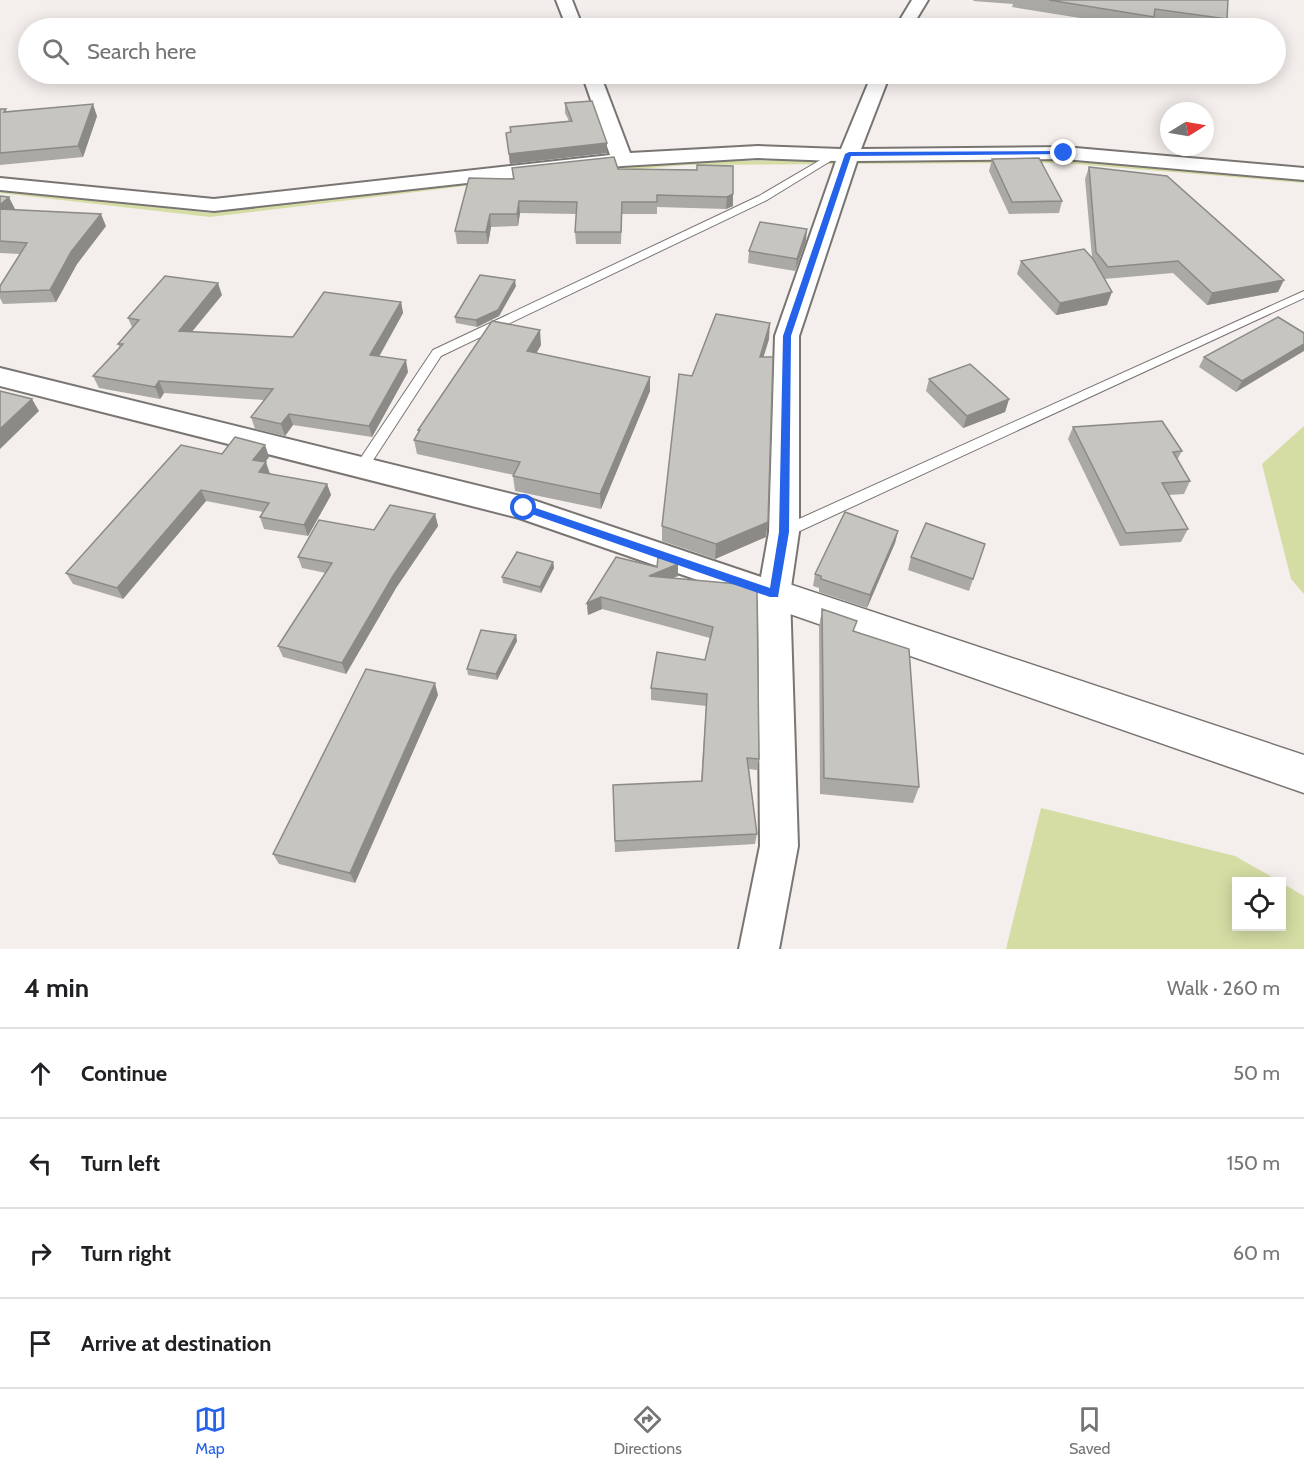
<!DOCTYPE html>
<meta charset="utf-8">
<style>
body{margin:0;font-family:Cabin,sans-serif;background:#f6f6f6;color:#202124}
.controls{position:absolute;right:18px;bottom:18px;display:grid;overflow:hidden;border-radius:0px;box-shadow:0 3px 15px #0003}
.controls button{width:54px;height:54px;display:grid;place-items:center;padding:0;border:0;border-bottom:2px solid #e0e0e0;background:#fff;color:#202124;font:30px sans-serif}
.compass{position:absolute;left:1160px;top:102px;width:54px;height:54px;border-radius:50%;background:#fff;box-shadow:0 3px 15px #0003;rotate:79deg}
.stop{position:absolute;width:18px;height:18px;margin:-14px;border:4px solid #2563eb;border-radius:50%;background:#fff}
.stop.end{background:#2563eb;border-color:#fff;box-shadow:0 2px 6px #0008}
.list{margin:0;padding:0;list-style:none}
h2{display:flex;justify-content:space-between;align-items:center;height:78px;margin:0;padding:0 24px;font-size:26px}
h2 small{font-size:20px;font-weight:400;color:#757577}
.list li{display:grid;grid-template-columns:39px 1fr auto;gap:18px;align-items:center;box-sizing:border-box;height:90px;padding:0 24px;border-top:2px solid #e0e0e0}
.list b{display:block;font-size:22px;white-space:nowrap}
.list em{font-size:20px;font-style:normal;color:#757577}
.icon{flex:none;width:33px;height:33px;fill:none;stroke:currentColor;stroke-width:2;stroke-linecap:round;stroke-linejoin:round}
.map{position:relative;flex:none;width:1304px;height:949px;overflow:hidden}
.search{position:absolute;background:#fff;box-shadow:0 3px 15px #0003;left:18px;right:18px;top:18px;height:66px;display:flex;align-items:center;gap:15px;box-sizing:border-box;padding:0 21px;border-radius:33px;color:#757577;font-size:22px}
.sheet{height:438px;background:#fff}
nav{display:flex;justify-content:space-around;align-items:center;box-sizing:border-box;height:84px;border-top:2px solid #e0e0e0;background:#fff;font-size:16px;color:#757577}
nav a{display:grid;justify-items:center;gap:3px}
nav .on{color:#2563eb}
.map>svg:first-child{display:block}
.water{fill:#d5dda4}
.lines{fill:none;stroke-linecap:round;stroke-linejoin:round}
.stream{fill:#d5dda4;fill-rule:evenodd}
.lane-casing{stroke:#797572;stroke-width:2}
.street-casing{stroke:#797572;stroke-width:4}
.secondary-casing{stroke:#797572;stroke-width:3}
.lane{fill:#fff;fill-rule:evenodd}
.street{fill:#fff;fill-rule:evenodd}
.secondary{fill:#fff;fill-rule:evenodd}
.wall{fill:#aba9a5}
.shaded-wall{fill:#8b8a86}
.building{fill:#c7c5c0;stroke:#8b8a86;stroke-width:1.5}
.route{fill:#2563eb}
</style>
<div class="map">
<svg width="1304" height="949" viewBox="0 0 1304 949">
<rect width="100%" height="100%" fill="#f4efec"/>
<path class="water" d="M1304 426V594L1291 579 1262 464Z
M1041 808 1235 856 1279 881 1236 882V926H1282V883L1304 896V949H1006Z"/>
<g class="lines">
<path class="stream" d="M1003 159H1006V163L686 165 605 172 601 170 605 168 686 161Z
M1025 159H1062L1304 179V183L1062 163H1025Z
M470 181H473V185L210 217 0 193V189L210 213Z"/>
<defs>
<path id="lane" d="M834 152 837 153V157L767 200 441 356 366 471H356L354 468 356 465 433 350 759 196Z
M1304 291V298L789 536H779L777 532 779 528Z"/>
<path id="street" d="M556 0H572L583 28H567Z
M912 0H928L911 28H895Z
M582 74H600L630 153 758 146 841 149 872 74H890L861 149 1064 147 1304 168V180L1064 159 857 161 799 336V532L790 594 798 846 779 949H739L760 846 758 601 519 518 0 386V368L524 497 761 577 769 532 775 336 836 161 758 158 622 166 214 211 0 190V178L214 199 610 155Z"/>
<path id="secondary" d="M774 579 1304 755V793L761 604 756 594 761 584Z"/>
</defs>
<use href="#lane" class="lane-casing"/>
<use href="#street" class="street-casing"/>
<use href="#secondary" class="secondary-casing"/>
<use href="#lane" class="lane"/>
<use href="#street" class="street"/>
<use href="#secondary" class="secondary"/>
</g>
<path class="wall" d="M974 0H1228L1227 19 1223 28H1195L1152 22 1150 28H1142L1012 7 1013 4 973 1Z
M565 103 607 143V153L510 164 506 133 511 132 510 127 569 121 565 113Z
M0 109 7 112 97 116 83 157 0 165Z
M992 159 1062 201 1059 213 1009 214 989 171Z
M733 166V206L726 209 657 207V214H622L621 244H576L575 232 576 214 520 213 518 226 491 227 488 244H457L455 231 513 179 512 168 697 170Z
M1089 167 1278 292 1207 305 1173 273 1104 279 1107 305 1056 315 1017 274 1021 261 1092 257 1085 179Z
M0 196 15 209 14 210 106 226 77 264 56 302 3 304 0 298V286L20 254 0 253Z
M806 241 795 271 748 263 749 251Z
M516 286 499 316 477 327 456 323 455 317Z
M222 295 192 332 293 337 401 302 403 313 379 357 408 372 372 437 293 425 285 436 255 429 251 417 264 400 164 393 160 399 99 388 93 376 120 348 118 344 132 327 128 318Z
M1304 333 1236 392 1199 367 1204 357Z
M769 339 763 357 766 537 715 559 662 541V526L692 376Z
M541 345 536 353 650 391 601 509 515 491 513 476 514 475 417 454 414 440 418 433V430Z
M929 379 1009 399 1005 412 963 428 926 391Z
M1073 427 1182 451 1177 460 1190 481 1184 494 1169 495 1188 529 1181 542 1120 546 1068 439Z
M265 445 269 457 265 462 270 474 327 484 331 495 308 536 264 529 260 517 263 512 206 501 123 599 73 584 66 573 222 454Z
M435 514 438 526 396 588 346 674 283 657 278 646 326 573 302 568 298 557 374 530Z
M898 531 895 543 867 608 819 592V588L813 586 815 574Z
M985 544 969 591 908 570 911 557Z
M553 562 554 568 541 593 503 583 502 577Z
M678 564V576L672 578 738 584 759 759 757 770 749 769 757 834 755 844 615 852 613 785 701 781 706 706 651 700V688L705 660 710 638 602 609 588 615 587 603 657 567Z
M822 609 855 631 919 787 913 803 820 794 819 627Z
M516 635 517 641 497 680 468 675 467 669Z
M438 695 355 883 279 864 273 854Z"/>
<path class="shaded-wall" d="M93 104 97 116 83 157 78 146Z
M607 143V153L510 164 509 154Z
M733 194V206L726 209 727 197Z
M9 197 15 209 2 221 0 218V205Z
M519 201 520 213 518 226 517 214Z
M101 214 106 226 77 264 56 302 50 290 71 252Z
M490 214 491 227 488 244 486 232Z
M807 229 806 241 795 271 797 259Z
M515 280 516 286 499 316 477 327 476 320Z
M1284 280 1278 292 1207 305 1212 293Z
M218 283 222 295 183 342 179 331Z
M1112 292 1107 305 1056 315 1060 303Z
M401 302 403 313 373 367 370 355Z
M770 323 769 339 759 372 760 357Z
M540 330 541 345 529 366 527 351Z
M1304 344V351L1236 392 1242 381Z
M406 360 408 372 372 437 369 426Z
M650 377V391L601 509 600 494Z
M159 381 164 393 160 399 155 387Z
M32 399 39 411 0 449V429Z
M1009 399 1005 412 963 428 967 416Z
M289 414 293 425 285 436 281 424Z
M265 445 269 457 258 472 253 460Z
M266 462 270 474 259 472Z
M327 484 331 495 308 536 304 525Z
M201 490 206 501 123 599 117 588Z
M435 514 438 526 396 588 346 674 342 663 393 576Z
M768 522 766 537 715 559 716 544Z
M898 531 895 543 867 608 870 595Z
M553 562 554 568 541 593 540 587Z
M678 564V576L649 588V576Z
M601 597 602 609 588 615 587 603Z
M516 635 517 641 497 680 496 674Z
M435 683 438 695 355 883 350 873Z"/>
<path class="building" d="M1049 0H1228L1227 19 1155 9 1154 17Z
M592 101 607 143 509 154 506 133 511 132 510 127 572 121 565 103Z
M93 104 78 146 0 153V109H6L4 112Z
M614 157 618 169 697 170V165L733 166V194L727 197 657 195V202H622L621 232H575L577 202 519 201 517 214H490L486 232 455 231 469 178 514 179 512 168Z
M1039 158 1062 201 1012 202 992 159Z
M1089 167 1167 176 1284 280 1212 293 1178 261 1108 267 1096 252Z
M0 196 9 197 0 205Z
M0 209 101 214 71 252 50 290 0 292V286L27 243 0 241Z
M760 222 807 229 797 259 749 251Z
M1084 249 1093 259 1112 292 1060 303 1021 261Z
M480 275 515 280 498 310 476 320 455 317Z
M165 276 218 283 179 331 293 337 324 292 401 302 370 355 406 360 369 426 289 414 281 424 251 417 273 389 159 381 155 387 93 376 123 344H118L139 320 128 318Z
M716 314 770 323 760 357H773L768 522 716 544 662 526 679 374 692 376Z
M1278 317 1304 333V344L1242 381 1204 357Z
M492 321 540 330 527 351 650 377 600 494 513 476 520 462 414 440 420 430H418Z
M970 364 1009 399 967 416 929 379Z
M0 391 32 399 0 429Z
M1162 421 1182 451 1173 452 1190 481 1162 483 1188 529 1126 533 1073 427Z
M235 437 265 445 253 460 266 462 259 472 327 484 304 525 260 517 269 503 201 490 117 588 66 573 181 445 222 454Z
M390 505 435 514 393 576 342 663 278 646 332 563 298 557 319 520 374 530Z
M845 512 898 531 870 595 821 579V576L815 574Z
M926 523 985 544 973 579 911 557Z
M517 552 553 562 540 587 502 577Z
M616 557 657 567 658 557 678 564 649 576 738 584 757 591 759 759 747 758 757 834 615 841 613 785 702 781 707 694 651 688 657 652 705 660 713 627 601 597 587 603Z
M822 609 857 621 853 631 909 649 919 787 824 778Z
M481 630 516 635 496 674 467 669Z
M366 669 435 683 350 873 273 854Z"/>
<path class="route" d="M1064 151 1067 154 851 156 791 336 789 532 778 597H770L520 510V505H527L770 588 779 532 783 336 845 154 849 152Z"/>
</svg>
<div class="controls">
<button><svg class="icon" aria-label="locate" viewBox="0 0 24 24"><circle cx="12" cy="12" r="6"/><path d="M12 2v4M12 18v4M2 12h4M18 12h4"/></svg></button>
</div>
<svg class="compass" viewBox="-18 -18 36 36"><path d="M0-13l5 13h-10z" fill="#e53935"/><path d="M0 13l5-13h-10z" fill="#757577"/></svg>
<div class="stop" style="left:524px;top:508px"></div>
<div class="stop end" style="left:1064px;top:153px"></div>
<div class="search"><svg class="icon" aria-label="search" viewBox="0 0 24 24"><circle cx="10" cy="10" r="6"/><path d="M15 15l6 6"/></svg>Search here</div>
</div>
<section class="sheet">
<h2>4 min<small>Walk · 260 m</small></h2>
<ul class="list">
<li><svg class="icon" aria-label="ahead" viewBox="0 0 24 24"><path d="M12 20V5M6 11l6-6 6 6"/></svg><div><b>Continue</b></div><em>50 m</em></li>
<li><svg class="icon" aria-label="left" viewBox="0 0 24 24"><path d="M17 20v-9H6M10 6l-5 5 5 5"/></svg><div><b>Turn left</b></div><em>150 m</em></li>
<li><svg class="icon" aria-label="right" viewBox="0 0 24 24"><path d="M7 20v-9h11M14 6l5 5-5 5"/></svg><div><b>Turn right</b></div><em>60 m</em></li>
<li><svg class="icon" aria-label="arrive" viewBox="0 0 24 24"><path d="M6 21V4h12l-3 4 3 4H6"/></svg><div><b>Arrive at destination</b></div></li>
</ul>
</section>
<nav>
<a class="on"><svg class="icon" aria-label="map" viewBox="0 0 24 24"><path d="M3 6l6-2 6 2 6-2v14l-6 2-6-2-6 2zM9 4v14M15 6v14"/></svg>Map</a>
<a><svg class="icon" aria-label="directions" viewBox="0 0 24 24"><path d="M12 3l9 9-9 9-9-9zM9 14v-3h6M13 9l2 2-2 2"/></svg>Directions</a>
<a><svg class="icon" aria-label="saved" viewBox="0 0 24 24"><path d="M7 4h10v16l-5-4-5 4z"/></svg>Saved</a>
</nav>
